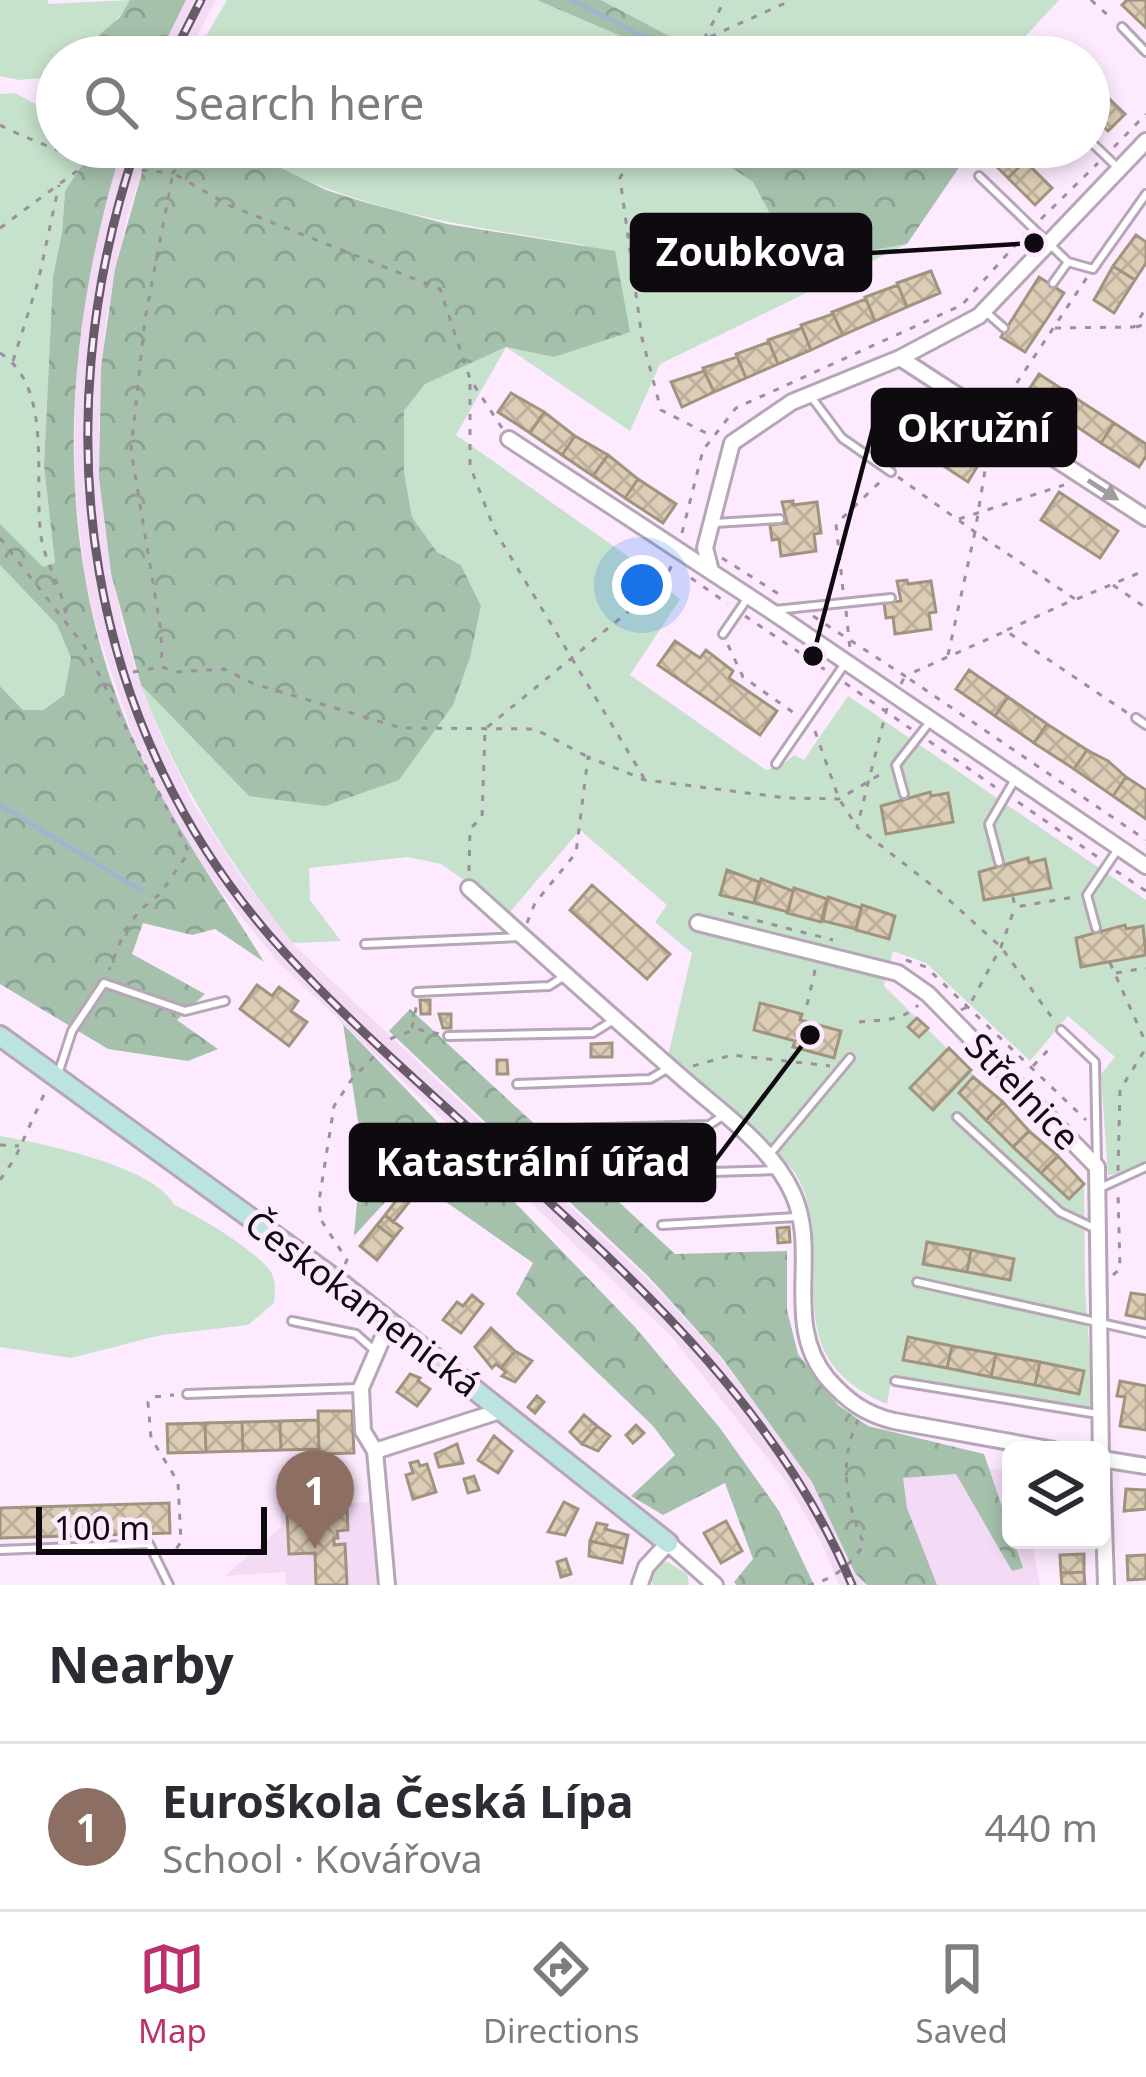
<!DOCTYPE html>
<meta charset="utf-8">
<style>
body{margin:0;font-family:"Noto Sans",sans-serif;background:#f2f2f3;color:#2b2b33}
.controls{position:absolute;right:36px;bottom:36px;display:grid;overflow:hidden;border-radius:18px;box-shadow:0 6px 18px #0003}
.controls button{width:108px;height:108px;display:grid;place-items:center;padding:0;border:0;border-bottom:3px solid #e1e1e2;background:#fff;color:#2b2b33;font:60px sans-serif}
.scale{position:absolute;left:36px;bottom:30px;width:231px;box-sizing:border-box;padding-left:12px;border:6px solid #0f0910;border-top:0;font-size:33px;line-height:42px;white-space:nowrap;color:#0f0910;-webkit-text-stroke:9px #fdeaff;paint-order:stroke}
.you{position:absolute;left:642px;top:585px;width:42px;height:42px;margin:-30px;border:9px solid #fff;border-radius:50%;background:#1a73e8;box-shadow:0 0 0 18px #1a73e833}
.badge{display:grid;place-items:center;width:78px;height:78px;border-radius:50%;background:#bb316c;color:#fff;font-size:39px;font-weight:700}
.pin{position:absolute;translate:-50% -99px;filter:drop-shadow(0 3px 6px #0008)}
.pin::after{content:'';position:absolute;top:63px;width:42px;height:36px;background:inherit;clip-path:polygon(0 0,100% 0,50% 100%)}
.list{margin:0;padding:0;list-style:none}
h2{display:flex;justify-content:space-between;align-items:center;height:156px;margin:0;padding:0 48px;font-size:51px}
h2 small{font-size:39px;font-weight:400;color:#7c7c81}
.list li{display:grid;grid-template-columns:78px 1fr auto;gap:36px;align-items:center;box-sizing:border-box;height:168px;padding:0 48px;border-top:3px solid #e1e1e2}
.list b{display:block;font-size:45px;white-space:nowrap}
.list p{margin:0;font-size:39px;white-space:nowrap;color:#7c7c81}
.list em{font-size:39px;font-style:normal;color:#7c7c81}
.icon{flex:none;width:66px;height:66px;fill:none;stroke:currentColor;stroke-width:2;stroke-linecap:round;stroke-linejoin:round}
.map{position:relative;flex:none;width:1146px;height:1585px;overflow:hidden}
.search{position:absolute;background:#fff;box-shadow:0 6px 18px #0003;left:36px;right:36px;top:36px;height:132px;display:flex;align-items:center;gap:30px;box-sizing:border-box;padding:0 42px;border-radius:66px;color:#7c7c81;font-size:45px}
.sheet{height:324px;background:#fff}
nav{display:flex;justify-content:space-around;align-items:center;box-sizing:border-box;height:168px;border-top:3px solid #e1e1e2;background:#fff;font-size:33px;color:#7c7c81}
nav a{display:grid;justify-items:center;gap:6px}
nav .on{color:#bb316c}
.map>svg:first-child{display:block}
.built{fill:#f3dbf5}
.grass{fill:#c6e1cc}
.forest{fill:url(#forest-crowns)}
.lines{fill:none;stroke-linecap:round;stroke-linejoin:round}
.stream{stroke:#9eb5cd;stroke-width:4.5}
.building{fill:url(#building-cross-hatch);stroke:#a1947e;stroke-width:3}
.lane-casing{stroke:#b7a5b8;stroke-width:12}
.street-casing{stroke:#b7a5b8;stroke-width:20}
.secondary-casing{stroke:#b7a5b8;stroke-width:24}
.path{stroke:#9d8f9f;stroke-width:3;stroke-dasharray:6 9;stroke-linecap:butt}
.lane{stroke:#fff;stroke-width:6}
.street{stroke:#fff;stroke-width:14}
.secondary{stroke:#bbe3e0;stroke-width:18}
.rail-casing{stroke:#665b67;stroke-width:9}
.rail{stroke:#fdeaff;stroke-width:4.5;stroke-dasharray:14;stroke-linecap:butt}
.oneway{fill:#9f9d9f}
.labels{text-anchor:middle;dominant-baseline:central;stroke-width:10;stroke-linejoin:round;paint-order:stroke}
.street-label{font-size:36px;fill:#0f0910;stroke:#fdeaff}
.leader{fill:none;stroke:#0f0910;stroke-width:4.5}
.callout-dot{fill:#0f0910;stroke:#fdeaff;stroke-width:4.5}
.callout{fill:#0f0910;stroke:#0f0910;stroke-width:4.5}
.callout-label{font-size:39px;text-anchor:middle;font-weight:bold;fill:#fff}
</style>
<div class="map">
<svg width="1146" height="1585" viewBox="0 0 1146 1585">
<defs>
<pattern id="forest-crowns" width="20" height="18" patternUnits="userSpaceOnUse" patternTransform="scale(3)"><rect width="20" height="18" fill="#a5c1ac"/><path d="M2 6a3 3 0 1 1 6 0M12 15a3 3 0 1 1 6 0" fill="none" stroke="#8da493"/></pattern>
<pattern id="building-cross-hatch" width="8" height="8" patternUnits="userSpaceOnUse" patternTransform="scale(3)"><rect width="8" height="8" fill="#dccdb6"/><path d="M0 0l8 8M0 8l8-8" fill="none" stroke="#bcaf9b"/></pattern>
</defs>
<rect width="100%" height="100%" fill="#fdeaff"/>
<path class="built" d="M186 0H216L186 57H158Z
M122 147H149L127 218 106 319 99 427 104 525 122 623 141 685 159 732 193 803 240 875 295 946 653 1284 719 1356 806 1470 843 1534 864 1585H839L822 1544 787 1483 673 1338 278 962 219 889 171 815 135 742 97 630 85 577 74 480 76 365 81 315 103 211Z
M900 1450 934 1460 1011 1472V1540H1031L1040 1585H891Z
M370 1502 377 1585H286L285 1572 225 1576 281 1527V1507Z"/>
<path class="grass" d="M0 0H47L49 4 130 0C116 24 86 57 57 57V72L52 77 19 80 0 76Z
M227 0H537L637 43 654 57H194Z
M601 0H1059L1006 57H672L673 38Z
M15 93 57 116V147H83L86 159 65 191 62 233 53 276 44 466 55 563 43 568 0 524V94Z
M238 147H700L753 182 769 212 788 227 800 246 802 263 907 244 660 364 630 431 506 347 456 435 626 555 680 599 630 675 766 770 782 765 794 755 804 760 848 696 1146 900V1164L1132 1172 1108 1175 1101 1074 1115 1057 1068 1016 1030 1061 926 963 893 951 884 986 1084 1184 1085 1291 1094 1410 892 1375 887 1404C768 1354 841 1260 798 1178 792 1165 776 1154 765 1145 733 1115 700 1086 668 1056L692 953 655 922 667 905 580 830 510 912 441 864 408 857 309 868 310 900 341 941 293 943C229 863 177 782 141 685L249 796 453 704 470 658 481 606 461 565 437 552 412 517 404 472V411L425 383 506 347 555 357 584 245C482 228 382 216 288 172 271 165 253 158 238 147Z
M861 147H949L929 168Z
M0 565 57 625 71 658 64 695 42 710H23L0 686Z
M0 1136C42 1143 156 1167 174 1205 196 1214 262 1254 272 1274 276 1283 275 1294 274 1303L248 1325 161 1335 71 1358 0 1347Z
M666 1561 687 1574 689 1585H652L650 1571Z"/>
<path class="forest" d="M130 0H186L158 57H73L119 18Z
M537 0H601L673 38 681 49 672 57H654L637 43Z
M83 147H122C61 345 50 548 135 743 170 821 220 890 264 962L215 929 192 935 143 923 132 954 205 994 177 1020 218 1049 188 1061 108 1049 0 984V686L23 710H43L64 695 71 658 57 625 0 565V524L43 567 55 563 44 466 53 276 62 233 65 191 86 159Z
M149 147H238L326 190 364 202 447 224 615 251 630 332 554 357 506 347 425 384 404 411V472L412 517 437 552 461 565 481 606 470 658 453 705 399 780 325 806 249 796 141 685 111 573 99 478 101 367 115 269Z
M700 147H861L929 168 948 149 960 166 907 244 802 263 800 246 788 227 769 212 753 182Z
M410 1009 675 1254 787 1251V1310L798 1354 838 1405 868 1426 984 1454 1023 1568 1012 1571 956 1474 903 1478 907 1508 937 1585H867L855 1573 812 1482 722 1358 649 1277 389 1031Z
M343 1024 635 1327 720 1428 779 1511 814 1585H736L734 1582 753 1559 725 1483 663 1515 631 1496 675 1455 653 1426 516 1294 533 1263 409 1176 354 1236 362 1147Z"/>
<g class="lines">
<path class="stream" d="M571 0 661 45
M0 805 142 891"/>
</g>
<path class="building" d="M1127 0H1146V28L1122 5Z
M1098 88 1125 114 1108 131 1089 113V96Z
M985 147H1011L1025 161 1008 178 981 151Z
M1025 161 1052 188 1035 205 1008 178Z
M1136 235 1146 242V263L1135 280 1113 266Z
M1113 266 1135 280 1114 313 1094 300Z
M931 271 940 293 907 307 897 283Z
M1039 277 1064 293 1025 352 1001 337Z
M898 285 907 307 875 321 865 297Z
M866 299 875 321 843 335 832 312Z
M833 314 843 335 811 350 801 325Z
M802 328 811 350 778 364 768 340Z
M769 342 778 364 746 378 736 354Z
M737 357 746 378 714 392 703 368Z
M704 371 714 392 682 407 671 382Z
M1039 374 1077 399 1064 418 1026 394Z
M511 393 544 412 530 433 498 412Z
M1077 399 1114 423 1101 443 1064 418Z
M544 412 575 436 562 455 530 433Z
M1114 423 1146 444V456L1139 467 1101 443Z
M575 436 608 455 593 476 562 455Z
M943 438 980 462 968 482 930 457Z
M608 455 638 479 625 498 593 476Z
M638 479 676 504 663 523 625 498Z
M1059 492 1118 531 1100 558 1041 520Z
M793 501V505L817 502 821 533 814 534 816 551 781 556 779 539 772 540 770 525 787 523 782 502Z
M648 558 659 565 651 576 641 569Z
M907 580 908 584 931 581 936 612 929 613 931 629 895 634 893 617 886 618 884 603 901 601 897 581Z
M675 641 700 658 706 650 733 671 729 678 777 711 760 735 658 665Z
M969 670 1008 697 995 716 956 689Z
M1008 697 1047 724 1034 743 995 716Z
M1047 724 1087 750 1074 769 1034 743Z
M1087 750 1108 761 1126 777 1113 796 1074 769Z
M1126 777 1146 790V819L1113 796Z
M930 792 931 796 948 793 953 822 886 834 881 806Z
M1028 858 1029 863 1045 859 1051 888 984 900 979 872Z
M727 870 759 882 754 903 720 895Z
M761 879 793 891 788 912 754 903Z
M592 885 670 954 647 979 570 910Z
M794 888 827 899 821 922 787 913Z
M828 897 861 908 856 929 823 921Z
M862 905 895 916 889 939 856 930Z
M1125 925 1126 929 1143 926 1146 955 1081 967 1076 938Z
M257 985 272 996 279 987 298 1001 291 1011 307 1022 289 1046 240 1009Z
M420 1000H430V1014H421Z
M760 1003 802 1014 800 1020 841 1031 834 1058 793 1047 795 1041 754 1030Z
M439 1014H451V1028H443Z
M917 1018 928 1028 919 1037 908 1027Z
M612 1043V1057H591V1044Z
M949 1048 971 1070 933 1110 910 1088Z
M497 1060H507L508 1074H497Z
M973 1077 1003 1102 986 1120 959 1093Z
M1003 1102 1029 1131 1013 1147 986 1120Z
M1029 1131 1058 1156 1041 1173 1013 1147Z
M1058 1156 1084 1184 1069 1199 1041 1173Z
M405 1189 414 1196 393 1222 385 1215Z
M385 1215 402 1228 394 1238 377 1225Z
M377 1225 394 1238 377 1260 360 1246Z
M789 1227 790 1242 778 1243 777 1228Z
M927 1242 971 1250 967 1272 923 1264Z
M971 1250 1014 1259 1010 1280 967 1272Z
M1131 1293 1146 1295V1319L1126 1315Z
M472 1295 483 1304 461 1333 443 1320 457 1302 463 1306Z
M491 1328 515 1351 501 1368 496 1364 492 1368 475 1347Z
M908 1337 952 1346 947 1368 903 1360Z
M952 1346 996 1354 991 1377 947 1368Z
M515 1351 532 1361 515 1382 502 1376 506 1372 501 1368Z
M996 1354 1040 1362 1035 1385 991 1377Z
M1040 1362 1084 1371 1079 1394 1035 1385Z
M410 1374 420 1378 418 1381 430 1389 417 1406 397 1392Z
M1120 1381 1146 1386V1430L1120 1426 1125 1397 1117 1396Z
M537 1396 544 1402 535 1413 528 1407Z
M318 1411H352L354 1453 319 1454Z
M584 1415 597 1426 582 1444 570 1432Z
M318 1420 319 1449 281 1450 280 1421Z
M280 1421 281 1450 243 1451 242 1422Z
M242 1422 243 1451 206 1452 205 1423Z
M205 1423 206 1452 168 1453 167 1424Z
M636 1425 644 1433 633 1443 626 1435Z
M597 1426 610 1436 598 1451 582 1444Z
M494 1436 512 1451 498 1473 478 1460Z
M457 1444 463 1463 439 1467 435 1454Z
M418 1461 420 1466 427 1464 436 1492 413 1499 406 1475 413 1473 410 1463Z
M474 1476 479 1490 468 1493 464 1479Z
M1126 1489 1146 1490V1509L1124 1511Z
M564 1502 578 1509 565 1535 548 1532Z
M169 1503 170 1533 0 1538V1508Z
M347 1510 348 1530 337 1531 338 1538H334V1545L345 1544 347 1585H316L315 1553 289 1554 287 1513Z
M726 1521 742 1551 721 1563 704 1533Z
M597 1523 607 1525 605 1529 628 1535 625 1549 590 1541Z
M590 1541 625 1549 622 1563 589 1556Z
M1084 1554V1572L1061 1573 1060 1555Z
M1146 1555V1579L1128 1580 1127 1556Z
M566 1559 571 1574 561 1577 557 1562Z
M1084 1572 1085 1585H1062L1061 1573Z"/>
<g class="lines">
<defs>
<path id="lane" d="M1122 27 1146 52
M1089 140 1116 166
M979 176 1068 262 1093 269 1146 194
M1053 283 1068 262
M987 313 1004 328
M812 398 842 438 891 472
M715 523 780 519
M775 610 891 598
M723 634 747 599
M1136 718 1146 725
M776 764 844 665
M904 794 896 765 929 723
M999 862 989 824 1014 781
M1096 928 1087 895 1118 849
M365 944 519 937
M417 992 549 986 563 977
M1061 1030 1095 1062 1097 1164
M448 1036 593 1033 612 1021
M58 1074 72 1031 104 983 185 1011 225 1001
M517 1084 650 1079 667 1069
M957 1117 1060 1212 1094 1228
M569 1129 709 1125 724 1115
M770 1154 850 1058
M606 1175 777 1170
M1100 1188 1146 1167
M662 1225 796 1217
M917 1282 1146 1333
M292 1321 356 1334 375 1351
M895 1381 1098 1414
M187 1394 358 1388
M0 1550 149 1544 169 1585"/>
<path id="street" d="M900 358 1146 518
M509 439 771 611 1146 866
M711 571 705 548 732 443 792 402 900 358 979 316 1146 141
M469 888C539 951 609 1014 680 1076 718 1110 772 1146 793 1194 820 1253 782 1323 827 1378 847 1401 865 1414 894 1421L1054 1450
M698 923 898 973 928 994 1097 1167 1101 1458
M375 1451 503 1410
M640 1584 646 1567 668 1543 715 1585
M387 1585 375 1451 363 1431 361 1388 389 1323
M1106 1585 1102 1459 1146 1466"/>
<path id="secondary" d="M0 1036 340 1283 668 1543"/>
</defs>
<use href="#lane" class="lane-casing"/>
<use href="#street" class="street-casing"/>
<use href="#secondary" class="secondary-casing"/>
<path class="path" d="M1091 0 1112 19
M704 39 725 0
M689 57 703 40 792 0
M1089 119 1092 116
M0 125C22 137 101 170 123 163L140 170 173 173 195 147
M636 147 620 178 642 338 661 410 712 436
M1114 147 1146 114
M1041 219 1098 163
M0 228 89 162
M1136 327 1146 324
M1055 328 1134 327 1146 308
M0 353C54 387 33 479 41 536 45 563 62 587 66 616
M13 361 38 282 59 185
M470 384V466L495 531 644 778
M1000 408 1088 276
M502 428 470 379 440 289 228 205 173 173 145 319 131 450 161 631 162 667 176 672 224 669 252 683 401 728 535 729 588 757
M898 477 975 532 991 433
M959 519 1064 485
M682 533 703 450 736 408 962 305 1025 234
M0 538 85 647 189 852 160 894 140 910 125 930 109 970
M722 558 785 598
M691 578 728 604
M1113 585 1146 608
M843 590 836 524 881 481
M1077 599 1146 570
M846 611 850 649
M745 616 827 671
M813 616 905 676 1006 631 1129 714
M728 645 743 677 794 713
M948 655 975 532 1075 599 1007 630
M133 672 161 667
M845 683 911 729
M901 684 905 676 1146 840
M887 708 857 827 939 891 1001 947 1053 1019
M815 731 839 799 856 825
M929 741 995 787
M1018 802 1099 858
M469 871 470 829 482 817 485 729 662 584 672 565
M1116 871 1146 891
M1013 897 1015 907 1074 897
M728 913 833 940
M527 923 535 903 576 853 588 757 645 780 787 798 839 799 886 771
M906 960 926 967 1086 1120
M1110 963 1146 1043
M1116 973 1146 968
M807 1005 816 966
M961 1010 969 1006 1001 947 1015 907
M859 1022C881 1020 903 1021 918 1005
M412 1028 417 1003
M693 1066 732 1055 830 1066
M1033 1066 1053 1045
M0 1145 19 1146
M1118 1171 1120 1090 1146 1048
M0 1180 15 1158 46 1090
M345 1264 347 1260 321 1220 319 1201 334 1106 352 1079 392 1038 417 1029 440 1034
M1113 1275 1120 1269 1118 1192
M162 1551 176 1549 181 1542 178 1482 151 1438 148 1402 152 1397 174 1395
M808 1585C832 1581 852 1564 864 1544 846 1503 838 1462 858 1420"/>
<use href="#lane" class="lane"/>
<use href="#street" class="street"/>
<use href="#secondary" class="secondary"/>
<defs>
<path id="rail" d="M172 57 201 0
M136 147C42 427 82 732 286 954 357 1031 440 1101 517 1172 648 1292 783 1418 852 1585"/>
</defs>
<use href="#rail" class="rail-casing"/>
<use href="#rail" class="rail"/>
</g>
<defs><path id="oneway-solid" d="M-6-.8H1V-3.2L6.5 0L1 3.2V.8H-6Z" transform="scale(3)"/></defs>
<use class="oneway" href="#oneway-solid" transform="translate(1103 490) rotate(33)"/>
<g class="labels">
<g class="street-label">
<text transform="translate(1023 1091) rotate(46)">Střelnice</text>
<text transform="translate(363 1303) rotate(37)">Českokamenická</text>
</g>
</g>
<path class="leader" d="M1034 243L870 253M813 656L873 428M810 1035L714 1162"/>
<g class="callout-dot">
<circle cx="1034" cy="243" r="12"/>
<circle cx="813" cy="656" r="12"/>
<circle cx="810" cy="1035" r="12"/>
</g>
<g class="callout">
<rect x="632" y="215" width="238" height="75" rx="12"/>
<rect x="873" y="390" width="202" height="75" rx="12"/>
<rect x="351" y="1125" width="363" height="75" rx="12"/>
</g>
<g class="callout-label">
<text x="751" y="266">Zoubkova</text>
<text x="974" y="442">Okružní</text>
<text x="533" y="1176">Katastrální úřad</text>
</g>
</svg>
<div class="controls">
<button><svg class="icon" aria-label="layers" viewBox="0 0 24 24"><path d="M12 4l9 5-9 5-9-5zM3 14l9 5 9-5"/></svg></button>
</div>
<div class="scale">100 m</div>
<div class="you"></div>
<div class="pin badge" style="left:315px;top:1549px;background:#8d6e63">1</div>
<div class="search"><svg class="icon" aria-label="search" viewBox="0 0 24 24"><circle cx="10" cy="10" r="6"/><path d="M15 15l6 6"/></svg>Search here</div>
</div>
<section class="sheet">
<h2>Nearby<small></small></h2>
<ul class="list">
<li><span class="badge" style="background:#8d6e63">1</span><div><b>Euroškola Česká Lípa</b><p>School · Kovářova</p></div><em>440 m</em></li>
</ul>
</section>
<nav>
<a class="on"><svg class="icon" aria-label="map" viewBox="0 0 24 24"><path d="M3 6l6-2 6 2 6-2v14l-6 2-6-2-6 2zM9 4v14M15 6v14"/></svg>Map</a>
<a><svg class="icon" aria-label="directions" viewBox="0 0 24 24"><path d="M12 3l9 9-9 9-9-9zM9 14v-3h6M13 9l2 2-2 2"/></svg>Directions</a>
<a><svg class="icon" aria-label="saved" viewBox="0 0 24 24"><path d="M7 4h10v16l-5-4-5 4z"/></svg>Saved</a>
</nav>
